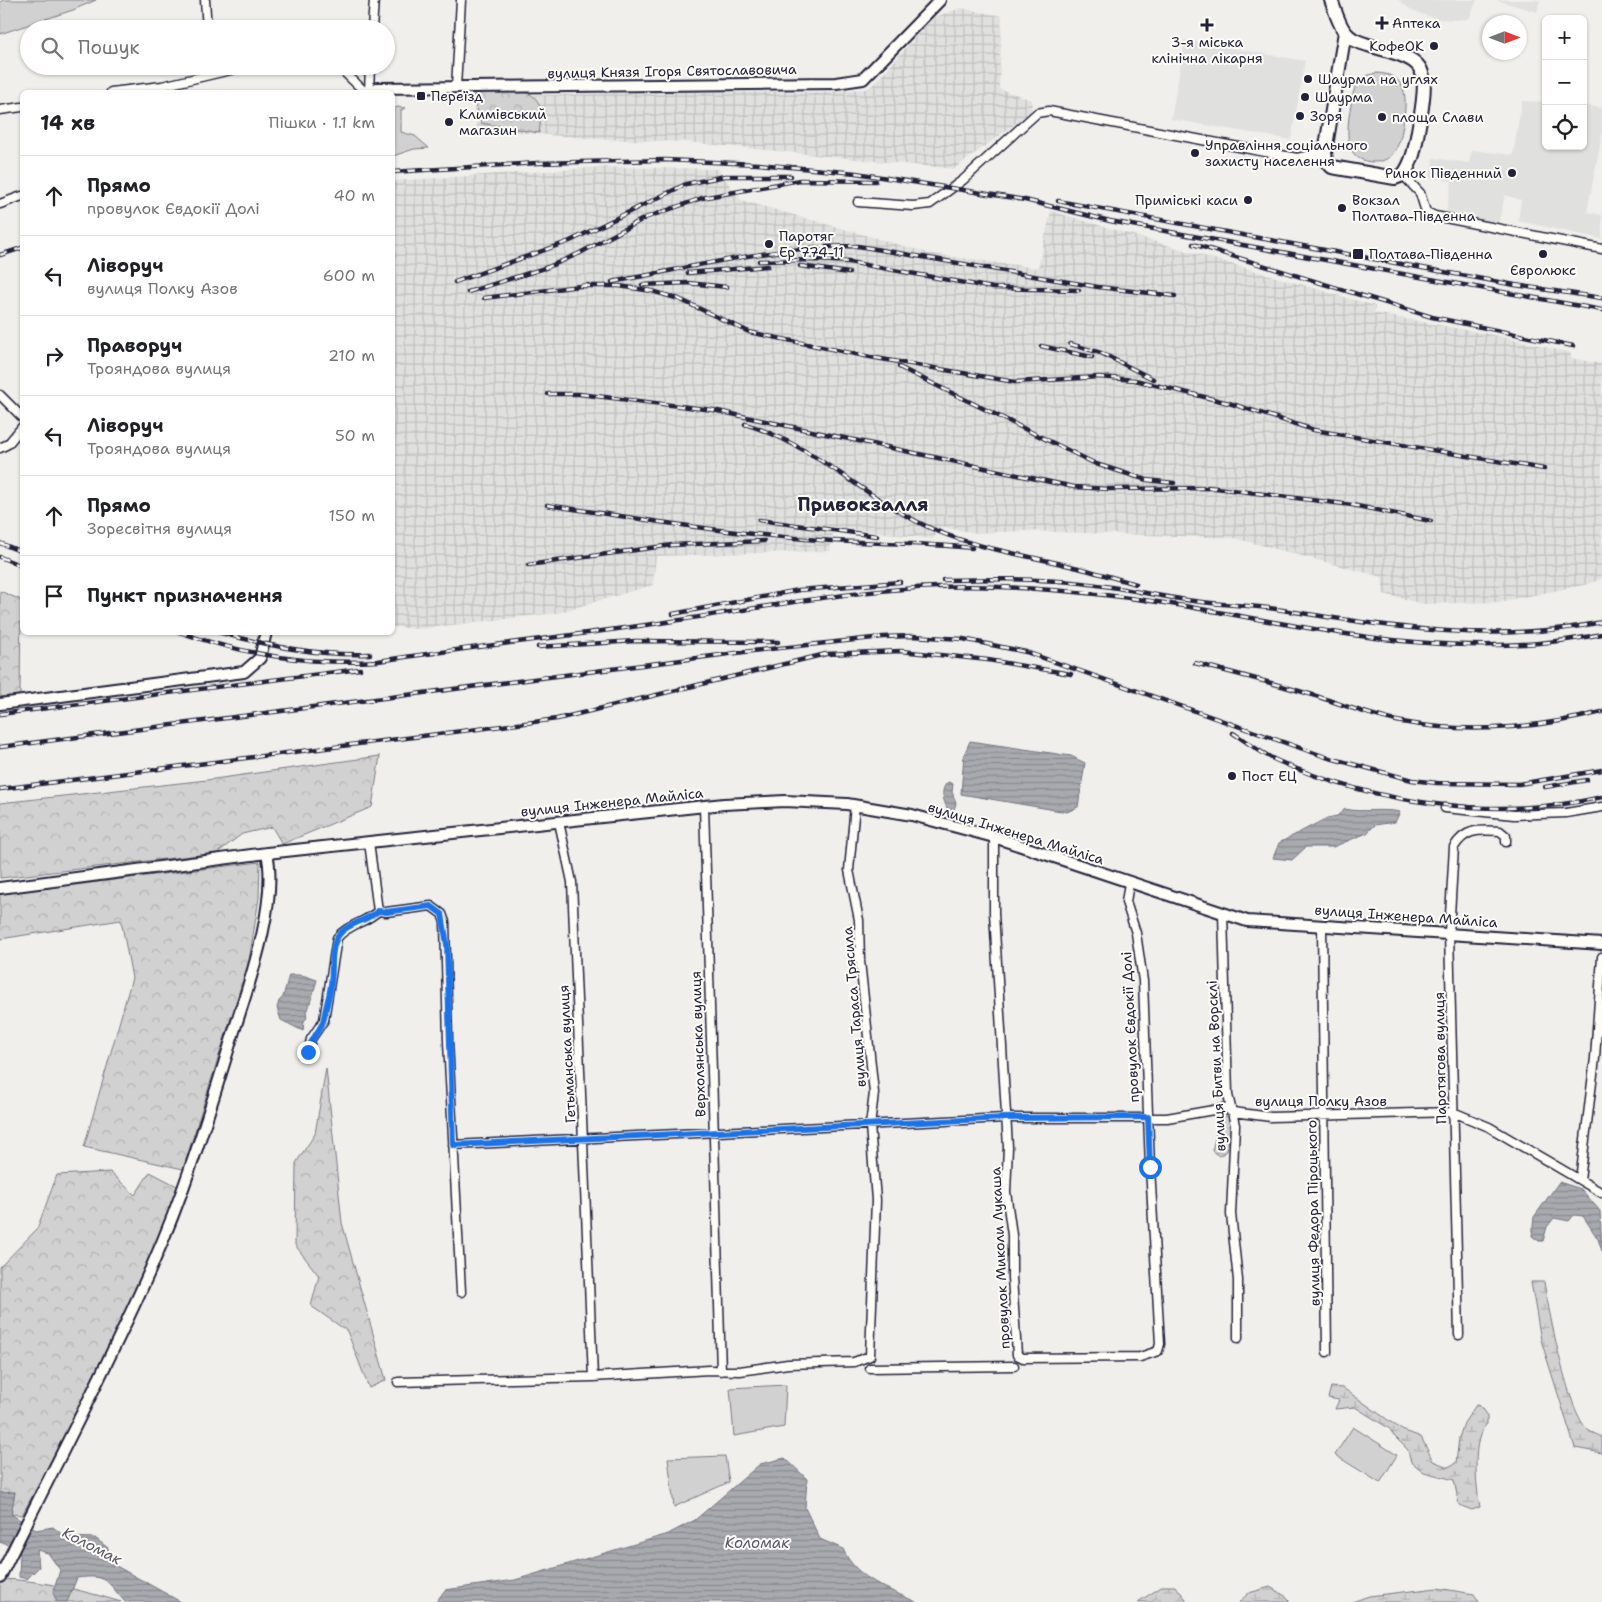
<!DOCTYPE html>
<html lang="uk">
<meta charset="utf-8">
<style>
body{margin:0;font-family:"Shantell Sans",sans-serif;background:#f6f6f6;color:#202124}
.controls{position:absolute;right:15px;top:15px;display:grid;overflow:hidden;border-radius:8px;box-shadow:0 1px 4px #0004}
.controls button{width:45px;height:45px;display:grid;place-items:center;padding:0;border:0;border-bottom:1px solid #e0e0e0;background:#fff;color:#202124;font:25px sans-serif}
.compass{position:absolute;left:1482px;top:15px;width:45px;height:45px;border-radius:50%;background:#fff;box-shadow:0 1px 4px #0004;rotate:90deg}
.stop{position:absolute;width:15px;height:15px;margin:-11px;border:4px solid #1a73e8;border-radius:50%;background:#fff}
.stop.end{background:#1a73e8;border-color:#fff;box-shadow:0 1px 5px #0008}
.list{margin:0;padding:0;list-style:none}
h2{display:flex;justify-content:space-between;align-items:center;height:65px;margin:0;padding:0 20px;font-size:21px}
h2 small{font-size:16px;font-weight:400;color:#757577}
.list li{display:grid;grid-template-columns:32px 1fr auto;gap:15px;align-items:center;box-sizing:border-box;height:80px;padding:0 20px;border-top:1px solid #e0e0e0}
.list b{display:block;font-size:19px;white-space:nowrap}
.list p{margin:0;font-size:16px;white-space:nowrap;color:#757577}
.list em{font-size:16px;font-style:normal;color:#757577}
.icon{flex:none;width:28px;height:28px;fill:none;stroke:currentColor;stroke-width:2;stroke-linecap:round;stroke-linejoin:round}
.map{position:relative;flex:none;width:1602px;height:1602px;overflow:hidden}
.search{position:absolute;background:#fff;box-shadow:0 1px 4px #0004;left:20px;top:20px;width:375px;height:55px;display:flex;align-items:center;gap:12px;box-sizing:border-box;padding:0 18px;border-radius:28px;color:#757577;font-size:19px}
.panel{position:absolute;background:#fff;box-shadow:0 1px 4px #0004;left:20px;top:90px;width:375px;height:545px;border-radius:8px}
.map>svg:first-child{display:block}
.built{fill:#e0e0df}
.industrial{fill:url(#industrial-grid)}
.green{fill:#d2d1d1;stroke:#7a7a86}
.forest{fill:url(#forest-crowns);stroke:#7a7a86}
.wetland{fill:url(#wetland-marsh);stroke:#7a7a86}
.water{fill:url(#water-rules);stroke:#737381}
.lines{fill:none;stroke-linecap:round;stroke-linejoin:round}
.minor-casing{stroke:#22223b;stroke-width:11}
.tertiary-casing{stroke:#22223b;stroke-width:14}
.primary-casing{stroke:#22223b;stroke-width:16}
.minor{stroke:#fdfcf7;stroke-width:8}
.tertiary{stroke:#fdfcf7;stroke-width:10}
.primary{stroke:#fdfcf7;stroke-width:12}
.rail-casing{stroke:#22223b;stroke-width:4.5}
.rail{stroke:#fdfcf7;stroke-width:2.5;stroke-dasharray:8;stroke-linecap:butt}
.route{stroke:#1a73e8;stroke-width:6}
.poi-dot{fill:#22223b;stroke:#fdfcf7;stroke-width:2}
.labels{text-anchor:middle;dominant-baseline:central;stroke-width:4;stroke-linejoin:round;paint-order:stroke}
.poi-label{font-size:14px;fill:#22223b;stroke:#fdfcf7;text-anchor:start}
.street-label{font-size:14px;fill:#22223b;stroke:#fdfcf7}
.water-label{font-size:15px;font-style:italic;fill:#58586a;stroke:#fdfcf7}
.district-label{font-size:19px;font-weight:bold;fill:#22223b;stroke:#fdfcf7}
</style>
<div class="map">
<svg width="1602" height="1602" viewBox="0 0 1602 1602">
<defs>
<pattern id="industrial-grid" width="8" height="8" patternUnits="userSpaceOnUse" patternTransform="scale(1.25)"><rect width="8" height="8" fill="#e0e0df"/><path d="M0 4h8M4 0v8" fill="none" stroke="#c0c0c0"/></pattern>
<pattern id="forest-crowns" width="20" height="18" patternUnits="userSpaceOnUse" patternTransform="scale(1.25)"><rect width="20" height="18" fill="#d2d1d1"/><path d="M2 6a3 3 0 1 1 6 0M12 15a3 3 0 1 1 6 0" fill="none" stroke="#b4b3b4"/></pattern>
<pattern id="wetland-marsh" width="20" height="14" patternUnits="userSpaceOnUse" patternTransform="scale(1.25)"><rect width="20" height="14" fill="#d2d1d1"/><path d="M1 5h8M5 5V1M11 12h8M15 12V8" fill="none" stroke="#b4b3b4"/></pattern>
<pattern id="water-rules" width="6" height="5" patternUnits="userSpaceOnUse" patternTransform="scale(1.25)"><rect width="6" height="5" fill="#a9a9b0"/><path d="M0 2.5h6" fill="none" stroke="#898990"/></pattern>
</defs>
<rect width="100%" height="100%" fill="#f0efec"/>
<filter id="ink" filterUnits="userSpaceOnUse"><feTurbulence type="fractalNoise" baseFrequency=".02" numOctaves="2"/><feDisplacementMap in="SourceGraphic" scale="10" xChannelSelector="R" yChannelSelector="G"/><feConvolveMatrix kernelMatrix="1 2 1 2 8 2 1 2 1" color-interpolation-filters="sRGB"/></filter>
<g filter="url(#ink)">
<path class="built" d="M1398 0H1477L1469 19 1453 20 1437 19 1413 11Z
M1496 0H1540L1537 12Z
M1185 40 1305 61 1291 140 1171 119Z
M1522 101 1546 102V146H1583V105L1602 108V135L1587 212 1602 215V239L1518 221 1521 200 1505 195 1498 225 1446 212 1452 181 1430 178 1433 158 1469 163 1472 150 1513 155Z"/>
<path class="industrial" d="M961 8 1002 16 999 89 1032 100 1031 112 954 169 686 142 597 139 477 129 473 97 668 92H818L866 89 874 84 932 18Z
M604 167 718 169 741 200 932 254 1038 268 1051 211 1375 306 1374 313 1504 337 1571 353V358L1602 364V579L1584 585 1499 602 1423 604 1384 594 1382 577 1234 538 1025 531 977 533 940 527 933 539 834 527 830 551 656 556 653 585 557 613 418 629 393 627V181Z"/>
<path class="green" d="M3 0H96L73 10 0 34V2Z
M1376 73C1406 74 1407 94 1404 118 1401 138 1398 163 1372 162 1343 160 1347 130 1350 110 1352 102 1352 92 1357 84 1361 77 1368 75 1376 73Z
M397 107 405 108 401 110V132L415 136 429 148 414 149 393 156V110Z
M786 1385 784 1427 734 1436 730 1388Z
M1353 1427 1397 1455 1380 1483 1335 1455Z
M725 1456 729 1482 674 1507 668 1458Z"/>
<path class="forest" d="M484 92C522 92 547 83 539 133L481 123 473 95Z
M0 591 21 600 20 695 0 697Z
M380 756 372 807 282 844 272 827 242 834 217 853 0 878V803L207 780Z
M260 862 259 898 249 961 183 1169 84 1147 132 978 121 920 0 939V894Z
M326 1068 342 1223 386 1380 369 1388 347 1331 311 1306 319 1276 295 1245 296 1163 315 1134Z
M110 1172 135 1195 150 1172 179 1187 100 1371 22 1515 11 1514 15 1492 0 1493V1267L37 1229 57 1175Z
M0 1579C41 1580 81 1590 121 1602H0Z"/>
<path class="wetland" d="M1225 1116 1229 1117 1232 1124V1137L1229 1139 1227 1151 1219 1156 1212 1151 1220 1117Z
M1531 1282H1544C1549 1311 1568 1413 1588 1430 1592 1433 1598 1435 1602 1437V1453L1575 1448 1541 1340Z
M1331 1387 1343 1388 1402 1430 1421 1437 1433 1461 1448 1467 1456 1463 1459 1438 1464 1423 1476 1405 1480 1406 1487 1416V1424C1471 1438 1476 1486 1480 1507L1472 1510 1459 1505 1454 1480 1424 1472 1411 1462 1408 1450 1394 1436 1390 1429 1355 1407 1335 1409 1339 1400 1328 1398Z
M1163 1586H1175L1186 1599V1602H1138Z
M1270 1587 1287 1597 1290 1602H1239L1249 1593Z
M1437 1588 1474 1594 1479 1602H1352L1369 1596Z"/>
<path class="water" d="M970 741 1071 756 1085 763 1078 807 1067 812 961 794 964 755Z
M948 782 953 784 952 792 956 803 953 813H949C945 803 938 791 948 782Z
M1345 809C1363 813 1381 808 1400 812L1395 822 1375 825 1367 833 1333 847H1306L1292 860 1273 858 1279 843 1327 818 1337 816Z
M289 975H302L317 980 308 1010 306 1011 307 1018 304 1021 303 1031 281 1020 277 1008 279 1001 283 997Z
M1559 1182 1581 1189 1600 1211 1602 1251 1598 1239 1583 1216 1574 1215 1569 1221 1554 1218 1547 1227 1543 1241H1539L1532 1236 1534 1217Z
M785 1458 807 1479 805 1508 820 1539 843 1549C856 1579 889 1589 916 1602H436L445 1590 515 1580 668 1534 695 1520 760 1464Z
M15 1492 11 1514 36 1530 53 1527 65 1537 95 1538 108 1548 109 1562 181 1602H125C106 1581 108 1574 77 1578L67 1602H57L53 1593 60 1570 48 1553 37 1550 39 1567 27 1579 19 1577 20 1554 3 1542 0 1543V1493Z"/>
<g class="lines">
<defs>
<path id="minor" d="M205 0 207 29
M372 29 374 0
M338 66 365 92
M456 87 461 0
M111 92 162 86 248 66
M369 92 370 66
M0 110 22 107
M1403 175 1420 193 1426 212 1435 216 1602 249
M858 202 913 206 930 204 963 180 1037 113 1049 111 1297 158 1325 152
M0 204 22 196
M0 395 22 417
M0 448 8 444 22 427
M704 806 721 1371
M1445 808 1514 815 1566 813 1602 807
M559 822 572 882 593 1377
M994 837V913L1008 1147 1006 1192 1012 1235V1277L1017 1355 1023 1358 1140 1357 1158 1351 1160 1344 1150 1167 1143 981 1136 933 1126 902 1129 883
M369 842 378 911 386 912 431 906 442 914 445 922 448 1041 461 1292
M1223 913 1228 1095 1235 1125 1231 1214 1238 1280V1338
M1322 925 1327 1352
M308 1052 311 1039 324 1020 337 938C348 924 366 923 378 911
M453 1145 1005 1118H1167L1225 1108 1233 1112 1271 1117 1453 1112 1489 1127 1602 1193
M1580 1180 1595 1058 1602 957
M1459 1335 1449 932 1454 847C1466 828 1479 830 1500 831L1506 836V842
M870 1368 1014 1366
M398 1382 593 1377 709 1370 740 1371 788 1364 854 1362 870 1356 876 1200 870 1126 874 1093 860 961 859 920 849 870 855 805"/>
<path id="tertiary" d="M372 92 377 88 836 83 863 79 940 0
M0 704 244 672 260 658 266 632
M0 888 267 853 724 804 785 801 847 804 912 815 994 837 1247 921 1602 944
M0 1577C50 1474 105 1373 151 1268 186 1190 210 1109 235 1028 250 981 278 901 267 853"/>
<path id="primary" d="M1331 0C1335 10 1338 23 1345 32 1351 40 1359 42 1368 45 1423 61 1430 60 1420 120 1416 140 1415 159 1403 175L1395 178 1332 167 1326 161 1325 152 1345 32"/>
</defs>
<use href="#minor" class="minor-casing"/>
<use href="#tertiary" class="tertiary-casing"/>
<use href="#primary" class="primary-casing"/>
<use href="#minor" class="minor"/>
<use href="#tertiary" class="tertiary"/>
<use href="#primary" class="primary"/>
<defs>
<path id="rail" d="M392 172 537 163 665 160 758 164 856 173 1025 200 1110 221 1602 310
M1058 201 1515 285 1602 298
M1193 244 1432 317 1573 346
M0 255 22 248
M759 261 817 260 849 262 993 288 1079 290
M800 266 849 273
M688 273 768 266
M455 282 570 241 686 184 725 176H791
M612 282C694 267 775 246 858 246L1098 287 1175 296
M642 285 688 283 727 287
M582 286H619L652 291 679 299 749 332 870 357 1015 382 1099 377 1135 380 1229 403 1314 430 1544 469
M468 292 548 267 578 254 645 218 702 198 800 180 876 181
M484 298 588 285
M1070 344 1101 353 1153 379
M1041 346 1092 357
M899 367 1096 464 1147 480 1174 483
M548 394H579L713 410 1074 487 1109 489 1215 488
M745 424C816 445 870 503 937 531 980 549 1026 555 1070 566 1092 571 1114 578 1136 584
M1208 487 1352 505 1431 521
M547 505C633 518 719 532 806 539 861 544 917 542 972 548
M759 520 877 536
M0 543 22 552
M0 557 22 566
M528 565 672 545 764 541
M943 580C989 579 1035 578 1082 583 1120 587 1156 596 1194 601 1221 605 1249 605 1276 609 1385 626 1493 645 1602 622
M673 614 799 590 900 582
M179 632C245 655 308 665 378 661 476 646 575 636 673 621 780 605 890 582 999 587 1061 589 1123 596 1184 606 1322 630 1462 663 1602 634
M218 632C268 646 318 656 370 654
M538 647 636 641 778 642
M1195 663C1236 674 1278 684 1319 697 1347 706 1374 717 1402 722 1468 734 1538 728 1602 712
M0 714 360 669
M1233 733C1247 742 1262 754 1278 761 1375 804 1498 821 1602 797
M0 747 752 651 883 637 912 636 963 639 1026 652 1326 757 1412 780 1437 783 1519 784 1602 770
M1545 787 1587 780
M0 789 557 719 826 654 901 651 988 660 1071 674"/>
</defs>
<use href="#rail" class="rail-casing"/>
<use href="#rail" class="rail"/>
</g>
</g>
<g class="lines" filter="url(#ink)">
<path class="route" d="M308 1052C310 1038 322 1030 324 1018 326 1006 330 995 331 984 333 970 330 950 337 938 345 923 366 922 378 911L386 912 431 906 442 914 447 945 453 1145 1005 1118 1148 1117 1150 1167"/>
</g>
<g class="poi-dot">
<path d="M1379.5 15.5h5v5h5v5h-5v5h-5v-5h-5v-5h5z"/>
<path d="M1204.5 17.5h5v5h5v5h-5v5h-5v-5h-5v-5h5z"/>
<circle cx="1434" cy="46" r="5"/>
<circle cx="1308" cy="79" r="5"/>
<rect x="416" y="91" width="10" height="10" rx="2.5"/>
<circle cx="1305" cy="97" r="5"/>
<circle cx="1300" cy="116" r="5"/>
<circle cx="1382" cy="117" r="5"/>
<circle cx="449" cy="122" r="5"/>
<circle cx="1195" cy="153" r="5"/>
<circle cx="1512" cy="173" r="5"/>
<circle cx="1248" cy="200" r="5"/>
<circle cx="1342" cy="208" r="5"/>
<circle cx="769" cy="244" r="5"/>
<rect x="1352" y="248" width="12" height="12" rx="2.5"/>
<circle cx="1543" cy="254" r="5"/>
<circle cx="1232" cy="776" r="5"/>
</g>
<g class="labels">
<g class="poi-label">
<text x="1392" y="23">Аптека</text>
<text x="1207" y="42" text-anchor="middle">3-я міська<tspan x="1207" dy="16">клінічна лікарня</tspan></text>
<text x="1424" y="46" text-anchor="end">КофеОК</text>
<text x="1318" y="79">Шаурма на углях</text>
<text x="431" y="96">Переїзд</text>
<text x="1315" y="97">Шаурма</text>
<text x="459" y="114">Климівський<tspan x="459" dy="16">магазин</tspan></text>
<text x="1310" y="116">Зоря</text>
<text x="1392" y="117">площа Слави</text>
<text x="1205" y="145">Управління соціального<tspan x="1205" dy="16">захисту населення</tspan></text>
<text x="1502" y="173" text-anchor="end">Ринок Південний</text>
<text x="1238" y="200" text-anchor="end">Приміські каси</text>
<text x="1352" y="200">Вокзал<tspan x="1352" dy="16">Полтава-Південна</tspan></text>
<text x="779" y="236">Паротяг<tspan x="779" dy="16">Ер 774-11</tspan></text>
<text x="1369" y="254">Полтава-Південна</text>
<text x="1543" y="270" text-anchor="middle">Євролюкс</text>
<text x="1242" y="776">Пост ЕЦ</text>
</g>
<g class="street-label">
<text transform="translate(672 71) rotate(-1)">вулиця Князя Ігоря Святославовича</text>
<text transform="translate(612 802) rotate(-6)">вулиця Інженера Майліса</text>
<text transform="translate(1016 833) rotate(17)">вулиця Інженера Майліса</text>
<text transform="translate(1406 916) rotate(4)">вулиця Інженера Майліса</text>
<text transform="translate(854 1007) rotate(-95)">вулиця Тараса Трясила</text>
<text transform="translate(1130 1027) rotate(-93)">провулок Євдокії Долі</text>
<text transform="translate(698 1044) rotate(-92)">Верхолянська вулиця</text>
<text transform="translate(567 1054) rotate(-93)">Гетьманська вулиця</text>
<text transform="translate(1440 1058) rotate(-91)">Паротягова вулиця</text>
<text transform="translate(1216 1066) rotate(-93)">вулиця Битви на Ворсклі</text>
<text x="1321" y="1101">вулиця Полку Азов</text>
<text transform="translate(1313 1213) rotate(-91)">вулиця Федора Піроцького</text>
<text transform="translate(1000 1258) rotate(-93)">провулок Миколи Лукаша</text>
</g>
<g class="water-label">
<text x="757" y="1543">Коломак</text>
<text transform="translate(92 1546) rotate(27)">Коломак</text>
</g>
<g class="district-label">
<text x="863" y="504">Привокзалля</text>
</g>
</g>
</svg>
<div class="controls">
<button>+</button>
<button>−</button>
<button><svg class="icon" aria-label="locate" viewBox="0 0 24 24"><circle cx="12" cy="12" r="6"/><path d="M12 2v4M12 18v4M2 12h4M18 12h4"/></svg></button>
</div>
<svg class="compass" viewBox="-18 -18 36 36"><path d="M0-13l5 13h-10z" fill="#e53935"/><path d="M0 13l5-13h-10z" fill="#757577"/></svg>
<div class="stop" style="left:1150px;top:1167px"></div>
<div class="stop end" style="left:308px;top:1052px"></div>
<div class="search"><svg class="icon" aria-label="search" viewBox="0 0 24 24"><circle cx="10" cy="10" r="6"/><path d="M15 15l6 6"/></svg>Пошук</div>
<section class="panel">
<h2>14 хв<small>Пішки · 1.1 km</small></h2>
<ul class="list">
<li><svg class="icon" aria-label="ahead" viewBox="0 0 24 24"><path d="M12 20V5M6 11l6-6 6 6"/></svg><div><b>Прямо</b><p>провулок Євдокії Долі</p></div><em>40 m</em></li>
<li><svg class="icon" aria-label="left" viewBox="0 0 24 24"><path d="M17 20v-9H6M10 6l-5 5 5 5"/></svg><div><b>Ліворуч</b><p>вулиця Полку Азов</p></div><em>600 m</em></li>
<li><svg class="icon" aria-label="right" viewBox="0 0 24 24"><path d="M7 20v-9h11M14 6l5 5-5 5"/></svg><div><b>Праворуч</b><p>Трояндова вулиця</p></div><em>210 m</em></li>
<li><svg class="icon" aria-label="left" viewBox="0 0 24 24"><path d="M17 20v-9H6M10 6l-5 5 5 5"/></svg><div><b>Ліворуч</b><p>Трояндова вулиця</p></div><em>50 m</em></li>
<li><svg class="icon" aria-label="ahead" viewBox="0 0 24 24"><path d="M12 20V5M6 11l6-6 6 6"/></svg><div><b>Прямо</b><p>Зоресвітня вулиця</p></div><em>150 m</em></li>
<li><svg class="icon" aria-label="arrive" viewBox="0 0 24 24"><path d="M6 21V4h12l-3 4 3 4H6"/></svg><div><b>Пункт призначення</b></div></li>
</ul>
</section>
</div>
